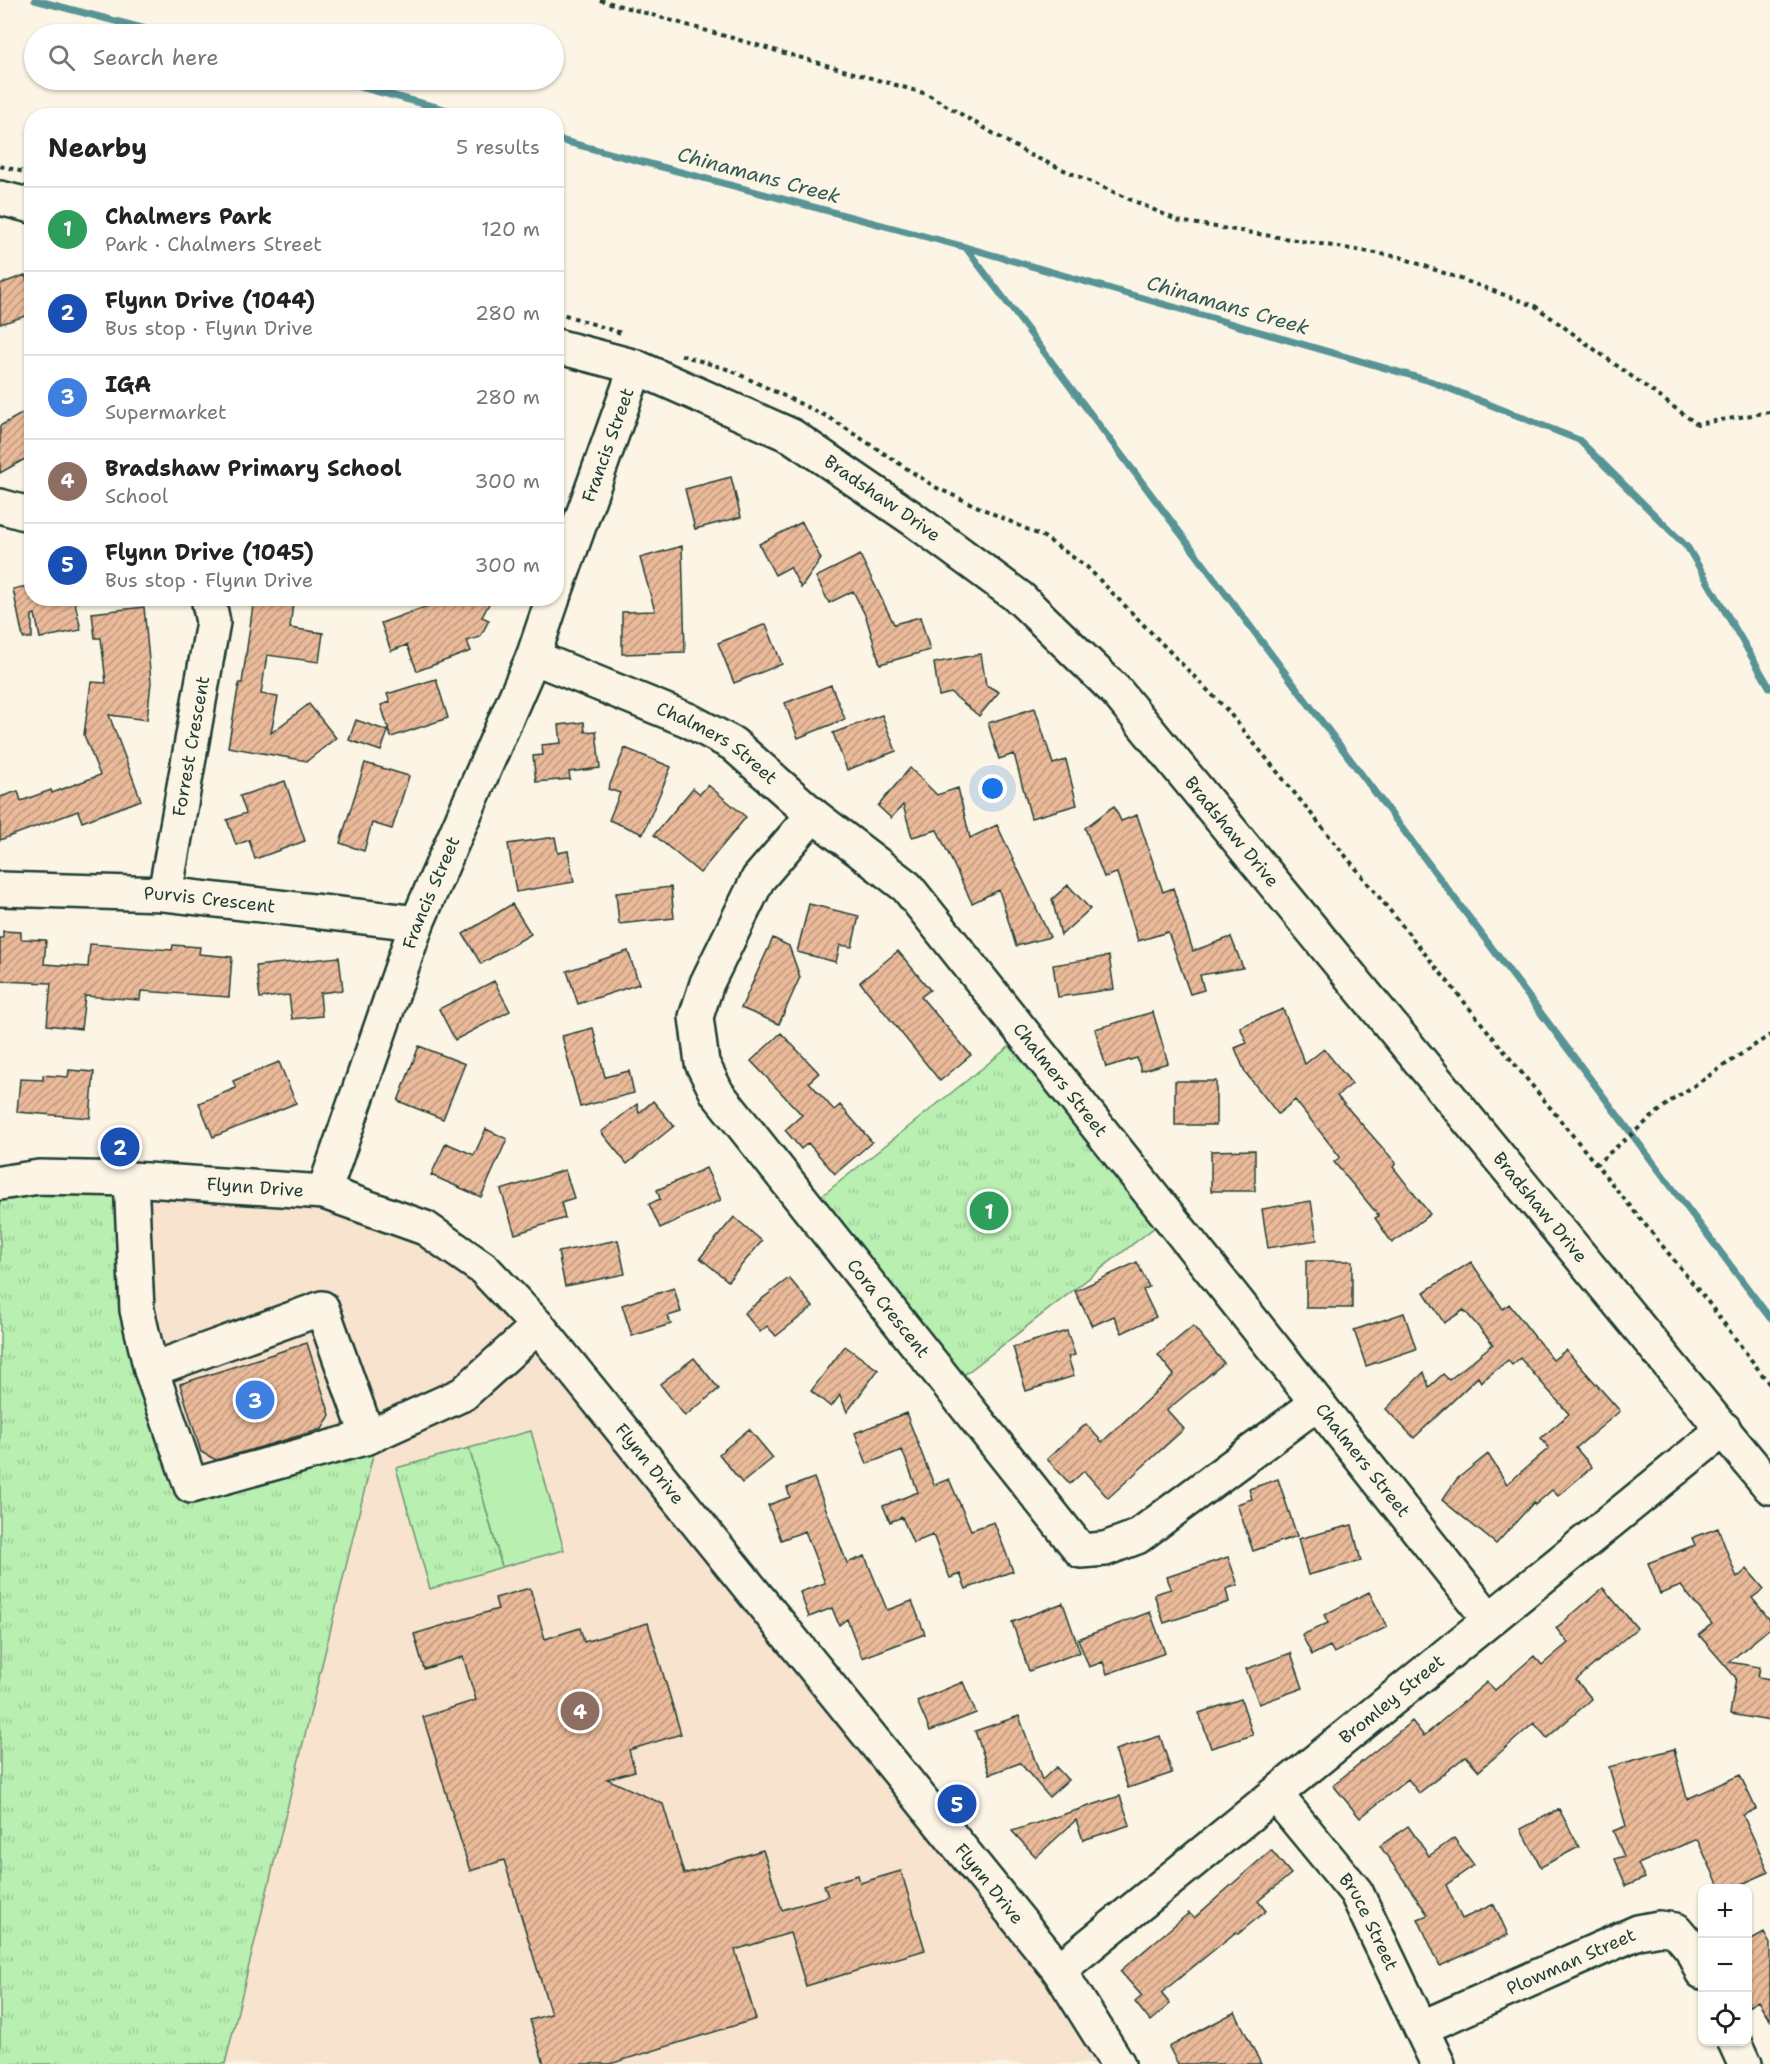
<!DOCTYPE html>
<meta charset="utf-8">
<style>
body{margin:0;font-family:"Shantell Sans",sans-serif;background:#f6f6f6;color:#222}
.controls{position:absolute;right:18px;bottom:18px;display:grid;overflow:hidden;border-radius:12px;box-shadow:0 2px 4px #0004}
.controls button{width:54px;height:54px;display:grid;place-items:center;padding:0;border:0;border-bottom:2px solid #e0e0e0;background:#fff;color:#222;font:30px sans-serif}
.you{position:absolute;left:993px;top:789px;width:21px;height:21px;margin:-15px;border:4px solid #fff;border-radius:50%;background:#1a73e8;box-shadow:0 0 0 9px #1a73e833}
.badge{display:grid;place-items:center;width:39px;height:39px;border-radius:50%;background:#b45309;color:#fff;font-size:20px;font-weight:700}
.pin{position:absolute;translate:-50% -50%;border:3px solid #fff;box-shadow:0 2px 6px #0006}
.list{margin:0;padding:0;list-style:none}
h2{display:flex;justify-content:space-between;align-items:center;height:78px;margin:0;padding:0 24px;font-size:26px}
h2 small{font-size:20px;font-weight:400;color:#767676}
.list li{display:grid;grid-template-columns:39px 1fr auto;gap:18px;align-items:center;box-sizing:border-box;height:84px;padding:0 24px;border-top:2px solid #e0e0e0}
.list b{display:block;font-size:22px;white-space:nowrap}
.list p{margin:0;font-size:20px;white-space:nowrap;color:#767676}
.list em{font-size:20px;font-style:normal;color:#767676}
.icon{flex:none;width:33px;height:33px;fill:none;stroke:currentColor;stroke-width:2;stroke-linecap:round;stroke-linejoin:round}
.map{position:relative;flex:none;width:1770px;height:2064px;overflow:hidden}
.search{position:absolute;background:#fff;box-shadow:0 2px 4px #0004;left:24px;top:24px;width:540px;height:66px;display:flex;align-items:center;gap:15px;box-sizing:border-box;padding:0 21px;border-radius:33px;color:#767676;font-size:22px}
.panel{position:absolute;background:#fff;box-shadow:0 2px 4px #0004;left:24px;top:108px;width:540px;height:498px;border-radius:24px}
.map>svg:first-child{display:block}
.built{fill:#f7e3ce}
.green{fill:#b9efb1;stroke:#6c9672;stroke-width:1.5}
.park{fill:url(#park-tufts);stroke:#6c9672;stroke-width:1.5}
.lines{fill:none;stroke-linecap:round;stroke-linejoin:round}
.stream{stroke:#589496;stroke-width:7}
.building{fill:url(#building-hatch);stroke:#1f3d34;stroke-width:1.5}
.minor-casing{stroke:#1f3d34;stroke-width:38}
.path{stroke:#1f3d34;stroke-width:4;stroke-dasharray:4.5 4.5;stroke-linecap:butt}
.minor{stroke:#fcf5e5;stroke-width:33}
.labels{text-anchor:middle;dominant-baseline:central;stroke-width:6;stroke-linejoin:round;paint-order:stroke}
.street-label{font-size:18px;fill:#1f3d34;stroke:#fcf5e5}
.water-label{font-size:20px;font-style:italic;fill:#325a55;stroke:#fcf5e5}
</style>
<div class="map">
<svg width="1770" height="2064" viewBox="0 0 1770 2064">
<defs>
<pattern id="park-tufts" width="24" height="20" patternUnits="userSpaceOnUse" patternTransform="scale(1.5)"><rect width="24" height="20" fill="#b9efb1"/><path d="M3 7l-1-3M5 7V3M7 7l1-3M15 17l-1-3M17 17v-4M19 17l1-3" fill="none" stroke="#9fce99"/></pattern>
<pattern id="building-hatch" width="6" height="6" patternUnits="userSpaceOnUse" patternTransform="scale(1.5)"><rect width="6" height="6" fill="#eaba9a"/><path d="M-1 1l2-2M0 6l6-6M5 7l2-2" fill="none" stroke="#bd987e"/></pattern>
</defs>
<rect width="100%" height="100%" fill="#fcf5e5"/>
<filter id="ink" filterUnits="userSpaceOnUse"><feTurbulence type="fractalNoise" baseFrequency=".0167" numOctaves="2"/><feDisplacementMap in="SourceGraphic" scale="12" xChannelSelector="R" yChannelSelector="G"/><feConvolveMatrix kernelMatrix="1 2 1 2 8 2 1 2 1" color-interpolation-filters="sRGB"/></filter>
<g filter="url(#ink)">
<path class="built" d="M131 1179 324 1192 484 1269 1118 2064H225L374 1451 191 1486 151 1370Z"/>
<path class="green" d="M531 1431 564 1550 502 1567 469 1448Z"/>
<path class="park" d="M1024 1035 1169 1216 950 1386 809 1206Z
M131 1179 137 1310 191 1486 374 1451 225 2064H0V1183Z
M469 1448 502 1567 430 1589 396 1468Z"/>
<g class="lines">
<path class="stream" d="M35 0 165 34
M334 80 470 116
M556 139 965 247 1430 381 1579 440 1688 548 1770 688
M966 248 1770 1318"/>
</g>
<path class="building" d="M25 275 32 295V314L0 324V284Z
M32 408V455L0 473V426Z
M731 477 741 517 695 529 685 489Z
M802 522 821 559 801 588 790 567 775 575 759 544Z
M682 546 685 652 622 654V612L655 611 640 558Z
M860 555 894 624 920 617 930 650 880 664 866 617 853 591 829 603 816 577Z
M32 585V598H74L81 630 40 638 35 614 32 615V638H23L13 589Z
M254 598 293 603 290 628 323 633 319 662 267 655 261 694 278 697 271 733 309 704 336 738 307 761 228 747 239 683H242Z
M450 598H492L482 617 489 620 480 637 467 641 471 651 417 671 407 645 391 651 381 623Z
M144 607 151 682 147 720 109 715 141 800 82 822 78 811 0 840V797L18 791 21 801 51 790 52 793 100 775 84 735 91 682 106 683 101 638H95L92 613Z
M766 624 782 664 734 683 718 643Z
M981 654 986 685 999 692 979 716 951 693 939 696 934 663Z
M436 679 448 718 391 737 381 705 390 702 387 694Z
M831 685 845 719 798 738 785 703Z
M1035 708 1053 764 1066 760 1077 805 1031 818 1014 754 999 759 988 723Z
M882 715 896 751 847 770 833 733Z
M356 720 388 731 381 751 349 740Z
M584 722 585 732 596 731 600 768 569 772 570 779 536 782 533 756 543 755 542 745 561 743 559 725Z
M625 748 671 767 643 834 609 820 620 793 608 789Z
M365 763 409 776 392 829 372 823 364 851 340 843Z
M910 768 937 795 958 788 970 838 997 825 1050 937 1016 946 999 890 972 903 937 830 912 837 903 805 891 818 878 806Z
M285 781 305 841 255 859 249 840 236 845 227 820 246 813 240 796Z
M708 785 746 817 700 873 654 835 693 788 700 794Z
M1114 806 1121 821 1137 815 1163 892 1173 888 1193 951 1231 937 1243 968 1200 975 1204 990 1190 994 1168 932 1138 941 1117 873 1104 877 1085 828Z
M555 837 558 853 568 851 574 882 516 892 508 844Z
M1068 885 1090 909 1061 935 1052 899Z
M671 887 674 918 619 924 616 893Z
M512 904 531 934 481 964 463 934Z
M809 904 859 916 852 947 840 945 836 962 797 952Z
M3 931 21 932V939L46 940 44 964 88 967 90 944 172 950 173 945 200 947 199 954 232 957 229 997 141 991 140 1000 85 996 81 1029 47 1025 51 983 0 981V938H3Z
M773 938 789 946 800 977 779 1024 741 1008Z
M628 951 639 984 578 1004 567 971Z
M898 951 930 990 921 997 971 1055 940 1081 860 982Z
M1109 956 1114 989 1058 997 1053 965Z
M339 957 343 990 320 993 322 1016 292 1019 289 995 260 998 256 966Z
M494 981 510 1011 455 1040 439 1009Z
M1283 1009 1305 1064 1324 1049 1352 1084 1337 1096 1396 1163 1393 1167 1430 1214 1392 1243 1375 1218 1379 1216 1334 1162 1340 1157 1295 1100 1278 1114 1245 1072 1235 1048 1247 1043 1240 1027Z
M1153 1012 1168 1063 1141 1071 1137 1058 1106 1067 1095 1029Z
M593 1028 605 1077 629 1071 634 1093 580 1107 562 1036Z
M781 1033 819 1073 809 1082 834 1110 840 1105 872 1142 835 1174 808 1143 801 1149 785 1130 802 1115 751 1061Z
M419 1046 465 1064 443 1119 398 1101Z
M279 1062 296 1103 213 1137 199 1103 236 1088 233 1081Z
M69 1070 94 1072 90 1118 17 1112 20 1079 43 1080V1075L68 1077Z
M1175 1081H1216V1125H1175Z
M653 1101 674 1126 627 1164 601 1132 637 1104 639 1113Z
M486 1129 507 1139 481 1197 431 1175 446 1143 474 1155Z
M1255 1150V1191H1211V1151Z
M706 1168 721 1200 660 1228 649 1204 660 1199 657 1190Z
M565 1170 574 1198 561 1202 565 1218 515 1234 501 1190Z
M1311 1201 1317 1240 1268 1248 1262 1209Z
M734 1217 762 1241 728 1281 700 1258Z
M618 1240 625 1274 565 1286 558 1252Z
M1306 1261H1352V1308H1306Z
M1137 1262 1149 1287 1143 1290 1156 1317 1122 1333 1114 1316 1092 1326 1075 1291Z
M1471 1262 1503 1309 1509 1304 1553 1360 1566 1350 1620 1411 1576 1448 1592 1467 1558 1496 1552 1490 1535 1505 1534 1502 1496 1544 1442 1500 1457 1479 1488 1454 1507 1484 1549 1448 1541 1438 1569 1414 1520 1358 1512 1365 1508 1360 1481 1382 1478 1377 1414 1438 1386 1409 1424 1372 1429 1387 1443 1374 1449 1380 1493 1344 1464 1310 1444 1323 1424 1292Z
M789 1278 813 1307 776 1336 767 1326 760 1332 744 1313Z
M674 1288 681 1312 668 1316 671 1324 632 1336 622 1305Z
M1404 1313 1416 1349 1366 1366 1354 1330Z
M1193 1326 1224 1363 1167 1410 1184 1429 1108 1498 1084 1471 1070 1484 1047 1459 1086 1424 1102 1442 1174 1375 1158 1355Z
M1067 1331 1075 1355 1068 1357 1074 1376 1026 1391 1013 1347Z
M307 1343 330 1415 322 1429 216 1460 201 1452 180 1384Z
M845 1346 878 1370 847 1412 840 1395 831 1407 811 1391Z
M694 1358 719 1389 685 1416 660 1384Z
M906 1413 934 1485 949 1479 971 1530 994 1522 1013 1571 966 1589 960 1574 950 1578 933 1535 913 1543 902 1517 890 1522 883 1506 918 1492 902 1450 867 1464 855 1433Z
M749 1429 773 1458 742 1483 719 1454Z
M814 1478 847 1563 865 1556 887 1610 912 1601 925 1634 862 1658 847 1619 839 1625 832 1608 809 1617 800 1592 825 1583 805 1531 781 1540 768 1505 790 1497 787 1488Z
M1278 1479 1297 1536 1253 1551 1237 1504 1252 1499 1249 1489Z
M1352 1525 1361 1561 1308 1575 1298 1539Z
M1718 1528 1737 1578 1747 1569 1764 1589 1752 1598 1770 1620V1628L1729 1662 1760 1667 1758 1677 1770 1679V1721L1730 1714 1736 1678 1699 1635 1712 1624 1681 1586 1660 1594 1648 1563 1695 1545 1692 1538Z
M1228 1557 1238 1585 1226 1589 1229 1602 1164 1623 1154 1594 1171 1589 1167 1577Z
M530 1588 545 1639 580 1628 584 1642 648 1623 681 1734 629 1750 635 1771 607 1779 663 1804 684 1874 763 1850 782 1910 828 1896 824 1885 858 1875 860 1883 901 1871 925 1950 806 1986 790 1933 735 1950 756 2019 610 2064H544L530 2020 551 2014 504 1860 470 1871 423 1717 476 1700 463 1657 424 1669 414 1634 498 1609 495 1598Z
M1603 1588 1637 1628 1576 1680 1592 1699 1547 1738 1534 1723 1479 1771 1466 1756 1419 1793 1408 1779 1360 1818 1333 1785 1412 1721 1424 1736 1487 1682 1495 1690 1534 1656 1542 1665 1568 1643 1556 1628Z
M1369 1592 1387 1627 1334 1653 1330 1646 1312 1655 1302 1635 1328 1623 1324 1615Z
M1063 1603 1080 1652 1029 1671 1012 1622Z
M1150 1612 1165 1653 1107 1674 1103 1662 1089 1667 1078 1639Z
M1291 1653 1303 1688 1259 1704 1246 1669Z
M963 1682 976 1713 930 1731 917 1701Z
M1241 1699 1253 1735 1211 1748 1199 1713Z
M1019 1716 1042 1780 1056 1767 1068 1780 1049 1797 1020 1763 990 1774 975 1731Z
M1160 1736 1172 1773 1128 1788 1115 1750Z
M1674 1749 1687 1799 1740 1775 1756 1809 1743 1815 1769 1872 1733 1888H1720L1697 1839 1638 1864 1645 1878 1626 1886 1615 1859 1624 1856 1613 1831 1626 1826 1609 1767Z
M1120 1796 1130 1825 1083 1840 1076 1820 1036 1857 1012 1831Z
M1559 1809 1579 1847 1541 1867 1521 1829Z
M1408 1826 1429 1856 1454 1838 1474 1865 1446 1885 1462 1919 1494 1904 1508 1935 1440 1966 1418 1919 1428 1915 1380 1846Z
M1271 1850 1291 1874 1258 1901 1266 1911 1238 1934 1236 1932 1161 1993 1170 2004 1150 2021 1135 2002 1142 1996 1120 1971 1189 1913 1194 1918Z
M1764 1933 1770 1944V2020L1758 2001 1748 2007V1942Z
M1235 2012 1261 2064H1178L1169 2047Z"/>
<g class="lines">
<defs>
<g id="minor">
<path d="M0 198 32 206"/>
<path id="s1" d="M556 346 636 367 792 436 913 519 1020 598 1116 691 1770 1487"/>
<path d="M0 506 32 515"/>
<path id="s2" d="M556 590 636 367"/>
<path id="s3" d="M533 657 688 720 733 744 813 815 907 887 1489 1619"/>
<path id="s4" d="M813 815 758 879 707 983 696 1017 702 1063 717 1093 1081 1551 1105 1549 1137 1537 1316 1404"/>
<path id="s5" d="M0 889 165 894 417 923"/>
<path id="s6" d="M165 894 213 622 208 598"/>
<path d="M131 1179 137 1310 151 1370 191 1486 368 1437 463 1394 538 1326"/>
<path id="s7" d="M0 1183 39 1177 131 1179 324 1192 425 1228 484 1269 538 1326 1059 1970 1118 2064"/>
<path id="s8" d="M324 1192 417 923 533 657 553 598"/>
<path d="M151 1370 322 1308 368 1437"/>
<path id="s9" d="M1276 1795 1356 1892 1438 2064"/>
<path id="s10" d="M1059 1970 1724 1429"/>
<path id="s11" d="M1421 2028 1638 1932 1659 1928 1676 1930 1692 1949 1702 1972"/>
<path d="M1735 2042 1745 2064"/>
</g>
</defs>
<use href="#minor" class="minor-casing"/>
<path class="path" d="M600 0 927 94 1028 154 1179 221 1400 257 1535 306 1697 424 1770 412
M0 166 32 174
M556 312 621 333
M681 355 730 370 830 418 935 487 1044 537 1087 567 1227 710 1708 1302 1770 1385
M1595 1165 1671 1101 1770 1035"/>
<use href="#minor" class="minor"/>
</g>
</g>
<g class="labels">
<g class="street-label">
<text stroke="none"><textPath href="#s2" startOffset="154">Francis Street</textPath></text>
<text stroke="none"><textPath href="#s1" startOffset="363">Bradshaw Drive</textPath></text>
<text stroke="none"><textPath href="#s3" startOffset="204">Chalmers Street</textPath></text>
<text stroke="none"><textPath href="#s6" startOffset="150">Forrest Crescent</textPath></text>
<text stroke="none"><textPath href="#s1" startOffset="849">Bradshaw Drive</textPath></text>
<text stroke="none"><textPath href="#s8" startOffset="318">Francis Street</textPath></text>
<text stroke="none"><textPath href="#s5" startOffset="210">Purvis Crescent</textPath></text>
<text stroke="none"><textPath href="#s3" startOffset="690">Chalmers Street</textPath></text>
<text stroke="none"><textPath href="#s7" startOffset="256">Flynn Drive</textPath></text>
<text stroke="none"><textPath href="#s1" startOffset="1335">Bradshaw Drive</textPath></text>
<text stroke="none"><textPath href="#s4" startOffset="591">Cora Crescent</textPath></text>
<text stroke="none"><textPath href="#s3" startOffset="1176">Chalmers Street</textPath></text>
<text stroke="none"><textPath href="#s7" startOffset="760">Flynn Drive</textPath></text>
<text stroke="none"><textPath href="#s10" startOffset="429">Bromley Street</textPath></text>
<text stroke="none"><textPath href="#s7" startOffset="1300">Flynn Drive</textPath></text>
<text stroke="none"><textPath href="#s9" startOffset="158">Bruce Street</textPath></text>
<text stroke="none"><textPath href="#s11" startOffset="164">Plowman Street</textPath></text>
</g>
<g class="water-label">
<text transform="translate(759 175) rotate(15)">Chinamans Creek</text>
<text transform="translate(1228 305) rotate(16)">Chinamans Creek</text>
</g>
</g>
</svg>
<div class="controls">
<button>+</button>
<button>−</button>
<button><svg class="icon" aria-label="locate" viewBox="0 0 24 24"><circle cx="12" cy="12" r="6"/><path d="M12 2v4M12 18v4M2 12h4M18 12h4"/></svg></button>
</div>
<div class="you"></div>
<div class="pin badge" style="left:989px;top:1211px;background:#2e9e5b">1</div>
<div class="pin badge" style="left:120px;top:1147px;background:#1a4fb4">2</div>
<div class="pin badge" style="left:255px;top:1400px;background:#3f7fe0">3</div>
<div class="pin badge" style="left:580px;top:1711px;background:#8d6e63">4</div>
<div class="pin badge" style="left:957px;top:1804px;background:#1a4fb4">5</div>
<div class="search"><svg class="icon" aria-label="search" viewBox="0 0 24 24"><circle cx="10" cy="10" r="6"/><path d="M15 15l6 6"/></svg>Search here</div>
<section class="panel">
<h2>Nearby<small>5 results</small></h2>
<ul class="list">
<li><span class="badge" style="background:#2e9e5b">1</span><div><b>Chalmers Park</b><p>Park · Chalmers Street</p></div><em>120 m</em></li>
<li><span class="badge" style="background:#1a4fb4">2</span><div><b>Flynn Drive (1044)</b><p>Bus stop · Flynn Drive</p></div><em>280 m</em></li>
<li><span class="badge" style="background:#3f7fe0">3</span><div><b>IGA</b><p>Supermarket</p></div><em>280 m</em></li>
<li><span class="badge" style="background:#8d6e63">4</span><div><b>Bradshaw Primary School</b><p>School</p></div><em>300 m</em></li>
<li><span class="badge" style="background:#1a4fb4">5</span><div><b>Flynn Drive (1045)</b><p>Bus stop · Flynn Drive</p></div><em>300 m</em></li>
</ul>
</section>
</div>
